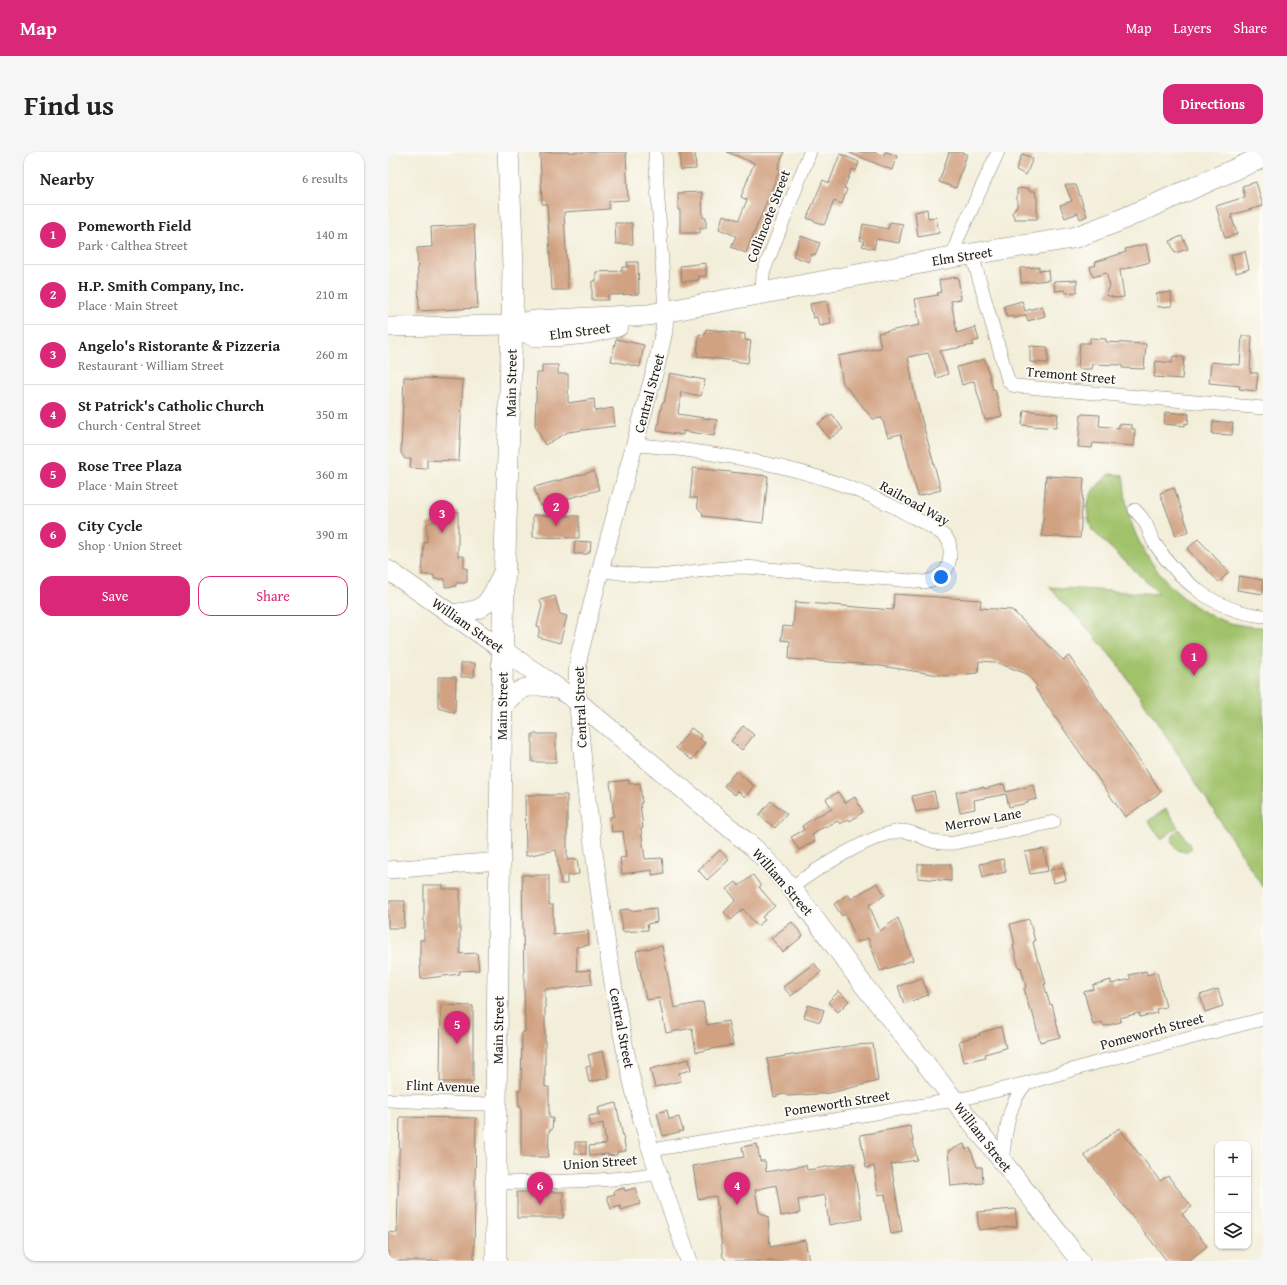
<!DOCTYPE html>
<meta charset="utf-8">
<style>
body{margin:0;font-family:"Gentium Book Plus",serif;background:#f6f6f6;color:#222}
.controls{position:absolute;right:12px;bottom:12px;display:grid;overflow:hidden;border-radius:8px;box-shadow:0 1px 3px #0004}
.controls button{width:36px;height:36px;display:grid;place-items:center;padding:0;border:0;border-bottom:1px solid #e0e0e0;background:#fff;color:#222;font:20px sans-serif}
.you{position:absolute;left:553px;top:425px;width:14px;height:14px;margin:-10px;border:3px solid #fff;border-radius:50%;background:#1a73e8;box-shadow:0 0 0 6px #1a73e833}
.badge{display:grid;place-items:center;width:26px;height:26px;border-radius:50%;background:#db2777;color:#fff;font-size:13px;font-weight:700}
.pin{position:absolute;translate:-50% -33px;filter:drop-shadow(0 1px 2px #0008)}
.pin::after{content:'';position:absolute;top:21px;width:14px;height:12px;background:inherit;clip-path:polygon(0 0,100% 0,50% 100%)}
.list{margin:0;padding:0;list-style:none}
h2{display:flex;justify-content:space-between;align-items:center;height:52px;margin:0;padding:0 16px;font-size:17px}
h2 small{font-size:13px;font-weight:400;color:#767676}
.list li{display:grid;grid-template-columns:26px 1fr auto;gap:12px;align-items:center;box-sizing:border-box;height:60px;padding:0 16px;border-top:1px solid #e0e0e0}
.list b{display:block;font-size:15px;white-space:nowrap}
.list p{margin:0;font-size:13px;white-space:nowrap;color:#767676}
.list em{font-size:13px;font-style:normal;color:#767676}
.actions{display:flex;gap:8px;padding:12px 16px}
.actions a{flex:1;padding:9px 0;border:1px solid #db2777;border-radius:12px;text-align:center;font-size:14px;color:#db2777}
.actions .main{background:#db2777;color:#fff}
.icon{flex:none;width:22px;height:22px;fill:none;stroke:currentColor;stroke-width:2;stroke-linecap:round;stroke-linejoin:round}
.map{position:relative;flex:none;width:875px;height:1109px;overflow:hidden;border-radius:12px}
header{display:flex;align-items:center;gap:24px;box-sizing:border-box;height:56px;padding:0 20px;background:#db2777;color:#fff}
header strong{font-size:19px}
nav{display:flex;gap:22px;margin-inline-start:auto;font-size:14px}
.intro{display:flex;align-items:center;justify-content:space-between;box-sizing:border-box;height:96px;padding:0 24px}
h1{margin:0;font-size:28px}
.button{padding:10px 18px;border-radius:12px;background:#db2777;color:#fff;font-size:14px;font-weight:700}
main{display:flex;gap:24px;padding:0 24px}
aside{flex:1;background:#fff;border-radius:12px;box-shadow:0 1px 3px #0004}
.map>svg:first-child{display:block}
.green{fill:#a1c26b;stroke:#5e6f44}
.building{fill:#d1a282}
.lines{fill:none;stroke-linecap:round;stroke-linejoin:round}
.minor-casing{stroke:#88857a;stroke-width:14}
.tertiary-casing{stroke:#88857a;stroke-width:18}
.secondary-casing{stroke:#88857a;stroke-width:20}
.primary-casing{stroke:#88857a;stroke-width:22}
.minor{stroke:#fff;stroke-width:13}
.tertiary{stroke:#fff;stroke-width:17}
.secondary{stroke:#fff;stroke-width:19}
.primary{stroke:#fff;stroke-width:21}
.labels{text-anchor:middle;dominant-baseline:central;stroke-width:3.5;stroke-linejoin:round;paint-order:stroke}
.street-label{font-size:14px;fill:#1c1c1c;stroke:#fdfcf7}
</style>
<header>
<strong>Map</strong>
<nav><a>Map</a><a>Layers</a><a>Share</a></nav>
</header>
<div class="intro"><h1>Find us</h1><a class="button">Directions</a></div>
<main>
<aside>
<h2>Nearby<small>6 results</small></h2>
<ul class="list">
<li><span class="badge">1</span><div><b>Pomeworth Field</b><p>Park · Calthea Street</p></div><em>140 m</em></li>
<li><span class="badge">2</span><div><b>H.P. Smith Company, Inc.</b><p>Place · Main Street</p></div><em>210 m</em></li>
<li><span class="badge">3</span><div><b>Angelo's Ristorante &amp; Pizzeria</b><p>Restaurant · William Street</p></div><em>260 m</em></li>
<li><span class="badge">4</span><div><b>St Patrick's Catholic Church</b><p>Church · Central Street</p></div><em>350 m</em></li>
<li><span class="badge">5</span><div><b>Rose Tree Plaza</b><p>Place · Main Street</p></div><em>360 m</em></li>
<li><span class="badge">6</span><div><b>City Cycle</b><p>Shop · Union Street</p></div><em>390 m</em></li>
</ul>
<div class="actions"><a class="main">Save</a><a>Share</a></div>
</aside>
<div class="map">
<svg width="875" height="1109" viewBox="0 0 875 1109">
<rect width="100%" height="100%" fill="#fdfcf7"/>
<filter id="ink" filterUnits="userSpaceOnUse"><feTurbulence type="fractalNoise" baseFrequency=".025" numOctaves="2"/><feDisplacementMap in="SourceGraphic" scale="8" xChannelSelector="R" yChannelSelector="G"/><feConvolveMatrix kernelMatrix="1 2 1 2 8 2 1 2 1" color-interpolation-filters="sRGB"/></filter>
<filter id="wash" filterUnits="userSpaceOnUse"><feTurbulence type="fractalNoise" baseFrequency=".012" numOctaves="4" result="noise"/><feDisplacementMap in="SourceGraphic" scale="16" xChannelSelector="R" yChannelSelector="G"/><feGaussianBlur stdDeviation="0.9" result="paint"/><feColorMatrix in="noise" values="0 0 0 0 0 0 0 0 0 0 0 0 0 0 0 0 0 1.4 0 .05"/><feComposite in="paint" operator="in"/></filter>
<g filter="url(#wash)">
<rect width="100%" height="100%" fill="#f3eed9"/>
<path class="green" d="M722 322 735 323C737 335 737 348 740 359 750 404 792 455 836 469 848 473 862 475 875 475V736L770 571 730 513 702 479 661 435 771 442 704 378C694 351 701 339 722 322Z
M778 657 790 675 773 687 760 669Z
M791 677 804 696 799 699H791L785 692C783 685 786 681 791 677Z"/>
<g id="blocks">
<path class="building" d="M152 0H238L240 48 221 49V57L176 60 180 138H164L159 52H154Z
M292 0H307L308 17 292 18Z
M339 0H396L390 16 392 17 358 101 343 95 348 84 331 77 335 63 351 68 359 48 353 45 366 11Z
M460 0H486L495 4 497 0H499L509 4 504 18Z
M561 0H572L579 2 568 36 551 30Z
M452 2 471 10 468 19 464 17 456 36 459 37 454 52 446 49 436 73 419 66 435 28 441 31Z
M634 2 645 6 638 23 628 18Z
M868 30 875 54 843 63 849 82 837 86 828 54 857 45 854 34Z
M677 33H688L699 64 692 67 690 61 677 66 672 53 684 49Z
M641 36V39H647L648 45H649V67H627L624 61 629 54V37Z
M314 40 315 66H318V76H312V81H292V58H290V41Z
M539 57 540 66 548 65 551 81 530 85 527 60Z
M502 70 515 72 511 91 488 87 486 97 474 94 476 90 472 88 475 72 500 77Z
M227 71H244L245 92H228Z
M86 73 90 156 31 159 29 96 44 95 43 75Z
M413 84 432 91 427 103 424 102 421 110 405 104Z
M794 84 800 97 787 101 782 89Z
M758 92 762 110 732 118 736 145 728 146 718 143 722 134 718 121 705 125 702 115 708 113 707 110 738 100 737 97Z
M857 99 861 117 848 121 843 103Z
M239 110H250L251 142 220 143V148H204V129H208V120L234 119V115H240Z
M318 111V124H311V128L294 130 292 114Z
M651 115V119L660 118 661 128 633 131 632 116Z
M570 125 573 147 563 149 569 181 587 175 591 188 584 190 586 193 552 199 560 222 549 226 540 201 520 205 526 239 553 338 530 344 513 282 500 285 494 266 485 267 455 231 450 204 493 196 490 181 532 173 527 147 550 143 549 141 553 140 551 128Z
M689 128V140L677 141V138L667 139 666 129Z
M783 140 784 154 770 155 768 142Z
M439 149 443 172 431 174 429 165 425 166 422 152Z
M634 149 637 159 654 154 657 164 640 169 638 163 626 166 625 164 619 165 616 154Z
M318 177 357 182V188L363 189 360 211 309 204 311 182 317 183Z
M854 184H864L862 221H870L868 239 851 237 852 234 821 231 823 210 852 213Z
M702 186 718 187V190L758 192 756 217 734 216V213L704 212 703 217H690L692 191H702Z
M228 187 256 193 252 215 223 209Z
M642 194 659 195V196H660V211L642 210Z
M785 204 796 205 794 227 766 225 768 209 784 211Z
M597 207 605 238 607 237 614 264 597 268 586 229 574 233 569 215Z
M154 213H170V222H180V251L206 247 207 259 225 256 227 274 180 280 157 293 147 273 149 221H154Z
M282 221 317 228 313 244 293 240 290 262 329 268 326 284 295 279V283L269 279 274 251H276Z
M16 225 75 228 71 309 39 308V317L22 316 23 307H17L13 301Z
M636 258 670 262 668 276 634 273Z
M777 260 801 262 800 272 797 271V274L776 272Z
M444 262 455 277 441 287 430 272Z
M693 262 712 263 711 274 731 276V272L744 273V277H747L746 294 705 291 704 296 690 295Z
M825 269 845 271 844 283 824 282Z
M305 316 380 324 375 371 314 364 315 361 310 356 309 346H302Z
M206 319 211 338 152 354 146 335Z
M658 324 696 326 692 386 654 384Z
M786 336 801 379 788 384 772 341Z
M70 359V404H76V416H79V430H77V431H68V434L57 435V427H46V423H34L36 391 39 390V372Z
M145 363 191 364V386L145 385Z
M810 387 841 420 831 430 799 397Z
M187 389 203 390 202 400H200V402H186Z
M851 424 875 428V442L849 438Z
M506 442 593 448 592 456 624 458 675 508 681 504 773 640 737 665 647 536 649 534 639 522 607 510 591 509 590 521 558 524 486 513 401 507 402 489 393 488 395 474 405 475 407 450 505 458Z
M167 444 172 462 179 464 172 491 150 485 152 475 149 474 154 454 152 448Z
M73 511H87L86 525H73Z
M50 525H68L67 561 50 556Z
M355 574 366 583 354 598 343 589Z
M303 576 314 584 312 587 317 591 304 608 288 596Z
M144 582H168V610H144Z
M348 619 366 634 357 645 350 639 347 643 336 634Z
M241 628V632L252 631 254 651H252L255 676 253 677 257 707 274 706 276 721 264 723V718L234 722 232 706 238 705 235 679 224 680 222 665 226 664 222 630Z
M616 632 618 640 646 633 649 647 640 649V651L621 655 618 642 586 648 587 657 572 660 568 640 596 635V637Z
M546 639 550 655 528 660 524 644Z
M450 640 457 651 467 645 475 660 462 669 461 667 452 672 450 669 428 679 429 680 424 683 427 689 411 698 403 685 416 678 414 674 427 665 444 657 438 647Z
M137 643H179V708L189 707 191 722 179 724V732H173L168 698 138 704Z
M383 649 399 662 387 676 371 663Z
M656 697 660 719 642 722 637 700Z
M332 698 341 708 319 728 310 718Z
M615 707 618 720 595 725 592 712Z
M530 712H563V729L530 726Z
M675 715 678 728 665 731 662 718Z
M134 723H161V753H165V783L200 779 201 793 188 795 189 819 202 818 204 832 170 837H157V935H161V966H165L164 978H161L160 1005H133V955H131L130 938H133L134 880H137Z
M365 723 373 734 371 735 387 754 374 765 377 768 369 774 355 757 343 768 336 760 348 748 339 737 348 730 351 734Z
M489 731 497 743 481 753 492 779 510 766 525 808 492 819 480 786 470 790 457 762 454 764 446 752 460 742 463 747Z
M36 733H55V737H72V802L89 801 91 818 71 819 72 822 33 827 32 813V788H36Z
M0 749H17L16 776H0Z
M268 756 269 770 259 772 260 778 235 780 232 758 242 757V759Z
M641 767 647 789 645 790 650 810H652L658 832H656L662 853 664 852 672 885 652 890 644 858 642 859 636 836 638 835 633 815 631 816 625 794 627 793 622 772Z
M404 770 415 784 395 800 383 786Z
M274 794 286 856 315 850 319 873 340 869 345 893 308 900 304 876 278 881 271 846 258 848 248 799Z
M426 811 433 820 403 844 395 835Z
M758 819 759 823 769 820 778 855 768 857 769 861 752 865 751 861 732 866 733 870 716 874 714 870 705 873 696 840 706 837 705 833 723 828V832L743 827 741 823Z
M534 826 540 843 516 852 510 834Z
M830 837 835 854 817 860 812 843Z
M451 839 461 849 450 860 440 850Z
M53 853 85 854V930H52Z
M420 853 436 858 432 870 416 865Z
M613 875 618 896 597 902 598 905 576 910 571 889 592 883 591 881Z
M485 892 490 929 442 941 400 944 396 942 386 945 379 907 467 893Z
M215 899 221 926 201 930 198 915 203 914 200 903Z
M301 907 303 918 291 921 293 929 267 935 262 917Z
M228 951 238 999 229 1000V1003L220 1004V1002L202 1004 201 994 218 992 215 971 203 974 201 964 212 962 210 956Z
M279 958 281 967 291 965 295 979 275 984 269 961Z
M12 965 88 966 86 1109H0V1080L9 1081Z
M522 974 529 1008 503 1012 514 1080 503 1082 497 1042 490 1043 486 1014 478 1016 472 983Z
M731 976 772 1029 780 1024 804 1055 794 1062 819 1094 800 1109H779L696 1003Z
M187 990H198V1002H187Z
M369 992 372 1009H377L378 1020 418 1013 419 1018 465 1011 474 1067 441 1073 437 1043 410 1048 412 1061 393 1064 388 1033 367 1038 371 1060 380 1065 382 1095 417 1088 421 1109H339L335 1105 328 1044 310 1047 305 1014 356 1005 354 995Z
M576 992 578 998 582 996 589 1015H594L595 1031 563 1034 560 999Z
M236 1036 237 1039 247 1036 252 1052 233 1058 232 1054 223 1057 219 1044 227 1042 226 1039Z
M129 1040H175V1066H129Z
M627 1057 629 1074 591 1078 589 1060Z"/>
</g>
</g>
<g filter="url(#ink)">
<use href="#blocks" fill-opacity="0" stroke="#88857a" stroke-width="1"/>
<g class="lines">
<defs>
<path id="minor" d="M267 0 277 159
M584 102 620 228 624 233 628 234 875 256
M564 105 571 84 610 0
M374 141 375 121 422 0
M747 358C751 362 755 367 758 372 761 379 763 386 767 392 792 430 828 459 875 464
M213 418C235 422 258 425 280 423 306 420 331 415 357 415L536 430C546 428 558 423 561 411 562 405 563 396 561 390 558 381 530 368 521 363 461 329 394 312 325 302 299 298 273 294 247 293
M403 736C425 719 488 679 515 679 525 680 532 684 541 688 549 691 557 692 566 691L666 670
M0 948 86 952H108
M263 998 578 946 639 931 718 908 875 867
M614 1009C618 982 619 951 639 931
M108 1031C162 1029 217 1031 270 1021"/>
<path id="tertiary" d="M277 159 276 179 269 211 216 404 191 504C187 529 190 553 192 578 195 611 198 644 203 677 214 760 225 844 243 925 257 988 280 1048 301 1109
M0 718 111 709"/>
<path id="secondary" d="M0 175 124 173
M0 418 190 550 366 696C409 737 441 788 477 835 549 926 621 1017 692 1109
M64 462C73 460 84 460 92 456 104 449 110 430 116 418
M114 557C127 535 144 530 169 537"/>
<path id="primary" d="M124 173 147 169 260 163 564 105 685 86 728 70 875 5
M124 173 146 184H167L199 181 230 174
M108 1109V952L115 469 124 173 125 113 120 0"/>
</defs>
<use href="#minor" class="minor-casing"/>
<use href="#tertiary" class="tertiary-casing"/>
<use href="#secondary" class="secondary-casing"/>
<use href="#primary" class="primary-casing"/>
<use href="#minor" class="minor"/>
<use href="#tertiary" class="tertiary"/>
<use href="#secondary" class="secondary"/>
<use href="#primary" class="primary"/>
</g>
</g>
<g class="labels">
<g class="street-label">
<text transform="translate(380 64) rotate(-69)">Collincote Street</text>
<text transform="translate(574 104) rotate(-9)">Elm Street</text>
<text transform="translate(192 179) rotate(-7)">Elm Street</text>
<text transform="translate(683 223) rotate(5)">Tremont Street</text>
<text transform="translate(123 231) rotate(-89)">Main Street</text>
<text transform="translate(261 241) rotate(-75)">Central Street</text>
<text transform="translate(527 351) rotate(29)">Railroad Way</text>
<text transform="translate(80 473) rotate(35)">William Street</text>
<text transform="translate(114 554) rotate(-89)">Main Street</text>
<text transform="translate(192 555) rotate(-92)">Central Street</text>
<text transform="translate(595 667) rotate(-10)">Merrow Lane</text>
<text transform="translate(395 730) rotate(49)">William Street</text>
<text transform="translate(234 876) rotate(79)">Central Street</text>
<text transform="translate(110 878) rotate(-89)">Main Street</text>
<text transform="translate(764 879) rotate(-15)">Pomeworth Street</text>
<text transform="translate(55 934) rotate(2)">Flint Avenue</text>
<text transform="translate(449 951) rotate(-9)">Pomeworth Street</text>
<text transform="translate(595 985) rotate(52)">William Street</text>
<text transform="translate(212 1010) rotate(-4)">Union Street</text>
</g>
</g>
</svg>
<div class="controls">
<button>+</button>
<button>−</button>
<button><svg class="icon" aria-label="layers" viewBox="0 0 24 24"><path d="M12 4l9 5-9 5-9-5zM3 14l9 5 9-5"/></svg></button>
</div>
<div class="you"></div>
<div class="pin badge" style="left:806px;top:524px">1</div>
<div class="pin badge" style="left:168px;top:374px">2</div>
<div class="pin badge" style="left:54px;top:381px">3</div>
<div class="pin badge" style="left:349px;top:1053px">4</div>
<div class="pin badge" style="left:69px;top:892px">5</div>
<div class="pin badge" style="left:152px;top:1053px">6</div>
</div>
</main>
